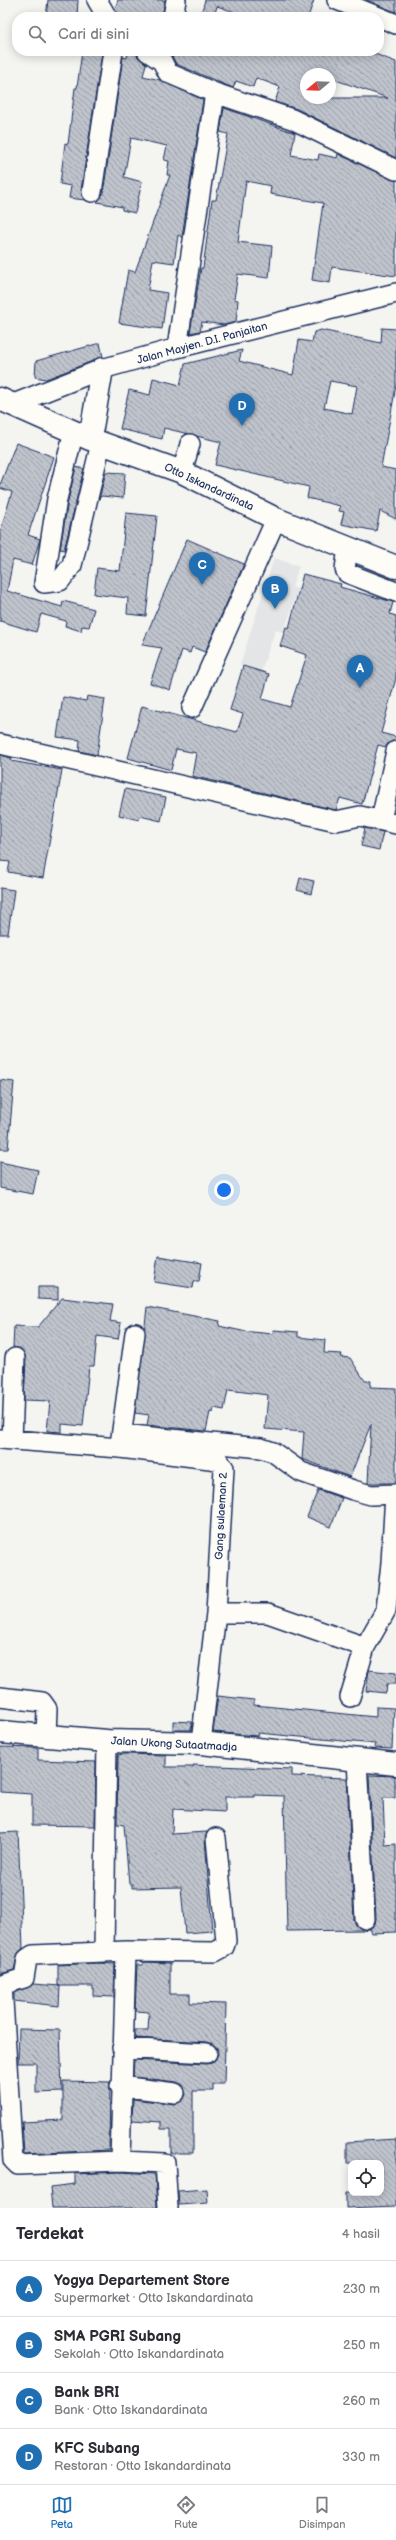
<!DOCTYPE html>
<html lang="id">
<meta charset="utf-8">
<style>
body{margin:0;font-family:"Balsamiq Sans",sans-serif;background:#f2f2f3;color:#2b2b33}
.controls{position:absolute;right:12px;bottom:12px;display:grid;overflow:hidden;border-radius:8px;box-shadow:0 2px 10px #0003}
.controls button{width:36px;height:36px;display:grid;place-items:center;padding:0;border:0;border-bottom:1px solid #e1e1e2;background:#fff;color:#2b2b33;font:20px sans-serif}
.compass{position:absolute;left:300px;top:68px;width:36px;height:36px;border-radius:50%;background:#fff;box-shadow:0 2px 10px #0003;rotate:251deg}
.you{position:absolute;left:224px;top:1190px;width:14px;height:14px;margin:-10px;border:3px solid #fff;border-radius:50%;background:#1a73e8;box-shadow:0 0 0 6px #1a73e833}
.badge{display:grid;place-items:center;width:26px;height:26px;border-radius:50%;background:#1f6fb2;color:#fff;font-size:13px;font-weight:700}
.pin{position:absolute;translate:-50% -33px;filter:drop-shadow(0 1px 2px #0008)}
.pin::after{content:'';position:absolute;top:21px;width:14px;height:12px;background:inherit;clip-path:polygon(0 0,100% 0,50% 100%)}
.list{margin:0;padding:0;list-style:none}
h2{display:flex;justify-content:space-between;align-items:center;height:52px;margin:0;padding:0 16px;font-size:17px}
h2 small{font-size:13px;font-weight:400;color:#7c7c81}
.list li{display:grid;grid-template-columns:26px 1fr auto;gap:12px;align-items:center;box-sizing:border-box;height:56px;padding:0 16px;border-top:1px solid #e1e1e2}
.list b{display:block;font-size:15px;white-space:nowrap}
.list p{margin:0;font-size:13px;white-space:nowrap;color:#7c7c81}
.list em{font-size:13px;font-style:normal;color:#7c7c81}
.icon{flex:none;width:22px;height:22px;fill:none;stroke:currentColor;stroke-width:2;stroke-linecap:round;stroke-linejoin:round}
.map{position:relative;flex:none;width:396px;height:2208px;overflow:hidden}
.search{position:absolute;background:#fff;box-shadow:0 2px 10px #0003;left:12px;right:12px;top:12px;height:44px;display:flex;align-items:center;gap:10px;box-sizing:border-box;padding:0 14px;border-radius:16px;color:#7c7c81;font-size:15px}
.sheet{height:276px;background:#fff}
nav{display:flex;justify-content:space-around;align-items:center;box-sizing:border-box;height:56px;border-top:1px solid #e1e1e2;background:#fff;font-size:11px;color:#7c7c81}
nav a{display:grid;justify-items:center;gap:2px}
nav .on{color:#1f6fb2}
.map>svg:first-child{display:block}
.built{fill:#e4e5e6}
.building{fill:url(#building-back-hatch);stroke:#1b2f5e;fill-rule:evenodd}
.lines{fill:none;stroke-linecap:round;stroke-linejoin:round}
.minor-casing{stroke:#1b2f5e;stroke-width:22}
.major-casing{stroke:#1b2f5e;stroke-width:25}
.minor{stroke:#fdfcf7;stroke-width:19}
.major{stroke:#fdfcf7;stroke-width:22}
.labels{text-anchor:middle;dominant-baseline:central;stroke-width:3;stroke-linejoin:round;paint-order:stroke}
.street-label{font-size:11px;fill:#1b2f5e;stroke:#fdfcf7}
</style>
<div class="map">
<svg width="396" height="2208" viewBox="0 0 396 2208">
<defs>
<pattern id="building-back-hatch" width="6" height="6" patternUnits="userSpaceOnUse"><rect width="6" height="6" fill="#bfc3cc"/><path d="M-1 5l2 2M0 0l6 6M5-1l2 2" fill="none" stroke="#9a9fa9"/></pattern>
</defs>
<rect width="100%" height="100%" fill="#f4f4f1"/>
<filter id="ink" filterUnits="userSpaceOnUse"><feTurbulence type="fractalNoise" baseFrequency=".025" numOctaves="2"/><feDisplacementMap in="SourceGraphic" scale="8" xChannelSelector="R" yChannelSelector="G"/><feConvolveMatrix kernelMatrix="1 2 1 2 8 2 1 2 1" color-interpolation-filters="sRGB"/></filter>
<g filter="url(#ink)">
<path class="built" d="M274 558 299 566 292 587 298 589 284 632 275 630 261 672 240 665Z"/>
<path class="building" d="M48 0H78L77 17H46Z
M118 0H165L162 17H118L115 9Z
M205 0H314L308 17H242L243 15 217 6 214 17H200Z
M366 0H396V12L383 7Z
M82 51 102 53 81 190 85 200 69 198 71 186 60 184 65 143 68 144 75 88H77Z
M128 51H136L137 56 146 64 143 76 160 80 203 100 182 237 178 235 174 263 153 260 148 290 167 293 162 329 119 323 128 270 135 272 170 175H167L169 161 164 160 167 146 131 138 124 177 142 182 135 213 122 210V207L97 202 103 194 123 57 127 58Z
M174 51H367L396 62V158L297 109 275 102 280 87 256 78 253 87 236 81 233 88 176 64 172 56ZM306 74H330V78L388 98H306Z
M224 108 295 133 291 155 318 160 319 154 337 158 338 154 396 181V276L332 267 330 283 312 280 323 203 270 194 271 186 246 181 238 242 272 246 269 278 238 274 234 299 238 300 236 322 224 325 202 322 200 331 190 333 201 268H203L212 200H216L228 134 220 132Z
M382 328 396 329V386L381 467 396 470V519L380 511 376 531 341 524 344 512 339 511 340 506 307 498 309 487 215 465 221 442 164 428 162 439 120 429 129 390 150 395 153 378 180 385 185 364 242 350 239 361 293 375 299 340 312 342 314 332 321 330 381 343ZM330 381 357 386 352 414 324 408Z
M100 343 103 357 46 379 35 377 36 361Z
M16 443 54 457 28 535 40 539 32 565 13 560 7 591 62 607 63 601 94 609 89 627 82 626 81 631 65 626 66 621 41 614 36 632 0 621V532L12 492 0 488V485Z
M76 467 84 469 64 550 60 549 68 501Z
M106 472 125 473 123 498 101 496 99 499Z
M126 513 157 516 146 616 127 614 128 598 94 594 97 568 120 571Z
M187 539 244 564 205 652 192 647 190 653 182 650 170 690 150 683 162 648 142 645Z
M303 574 341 584 340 587 393 602 390 614 396 616V678L381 733 396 737V740L388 743 386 747 378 745 362 804 340 798 336 810 192 776 196 753 176 749 171 770 128 758 142 706 237 732 243 714 230 710 243 666 269 674 262 699 290 707 307 655 280 646 286 627 289 628Z
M87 696 105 699 97 755 79 751 80 740 57 737 63 697 86 701Z
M0 755 12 758 11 761 62 770 43 878 8 872 10 862 0 861Z
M125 789 166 797 161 821 140 816 139 820 119 815Z
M365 828 383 832 379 850 361 846Z
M300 878 314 881 311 894 297 890Z
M0 888 14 890 8 934H0Z
M0 1080 14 1082 8 1149H0Z
M0 1162 38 1170 33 1194 0 1188Z
M158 1256 202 1263 199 1281H194L193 1288 154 1282Z
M38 1287H58V1300L38 1299Z
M62 1298 113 1304 110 1321 121 1323 118 1339 97 1336 94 1366H89L83 1426 62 1424V1432L47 1431 50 1401 24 1400 26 1358 21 1349 13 1347 14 1326 38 1327Z
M147 1307 220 1321 219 1326 242 1331 273 1334 274 1330 298 1332V1337L325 1340 324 1353 342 1354 341 1357 350 1358 365 1381H371L370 1387 396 1388V1483H368L371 1424 350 1477 302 1459 304 1432 265 1429 268 1395 228 1390 224 1410 214 1408 213 1413 210 1412 206 1431 147 1425 149 1415 135 1413Z
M318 1490 342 1498 331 1527 307 1517Z
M369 1670 396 1673V1684H387L386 1693 366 1691Z
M218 1696 254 1700V1705L376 1717V1707L394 1708 392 1749 374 1748 375 1744 258 1733 257 1736 213 1732Z
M173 1721 192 1722 191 1730H173Z
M0 1747 38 1748V1760L96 1762 95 1826 32 1825V1794L0 1792Z
M124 1754 166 1755V1767H193V1765L292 1769V1776L347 1778 354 1920 356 1925 363 1930 287 1931 284 1796 255 1795V1797H225V1812L173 1809 172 1834 207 1832 205 1839 212 1931 185 1933 181 1887 132 1888V1884H129L124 1825 117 1824 118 1755Z
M369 1775 395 1776V1798H383L385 1845 396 1844V1932L371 1933V1929H367L375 1924 376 1918Z
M18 1832 23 1948 18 1953 14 1970 0 1974V1833Z
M143 1962 170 1963V1994H190V2003L226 2004 224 2084H213V2091H193V2153H171V2129H161V2122L132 2120 133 2099 174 2104 183 2100 186 2094 182 2085 177 2082 133 2077 134 2060 206 2064 212 2063 218 2054 217 2048 208 2042 135 2038V2030H148L149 2012 135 2011 137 1965H143Z
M96 1963 115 1964 114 1997 93 1996V1986H58V1965Z
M33 1984 60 1986 59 2006 14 2001V1993Z
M19 2029 60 2030 62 2092 36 2093V2063H18Z
M63 2081 110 2082 109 2150 24 2154 22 2122 63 2120Z
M396 2139V2206L346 2208V2193H381V2163H347V2142Z
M120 2172 155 2174 157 2208H52L50 2187 75 2184V2174Z
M207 2189 208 2203 179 2205 178 2191Z"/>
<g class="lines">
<defs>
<path id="minor" d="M97 0 107 17
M337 0 379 17
M173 17 176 0
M379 17 396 24
M147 51 162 61 168 73 215 93
M92 192 113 51
M177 348 215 93 292 119 396 170
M11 405 102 369 177 348 396 293
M74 431 57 499 44 583 60 581 72 565 101 443
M182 472 190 444
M348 548 345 569 347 573 396 592
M192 708 276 519
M0 744 336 821 360 816 396 824
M381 820 396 751
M122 1434 261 1448 273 1452 301 1472 353 1490 371 1495 396 1494
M0 1439 120 1448 218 1460 224 1468 216 1613 201 1743
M12 1440 15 1358
M120 1445 135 1333
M395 1494 391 1563 396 1564
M216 1613H268L365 1647 386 1610 391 1563
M0 1697 42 1702 47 1709 46 1736
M350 1697 365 1647
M107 1741 104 1952 126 1951 120 2161 165 2163 168 2208
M357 1759 365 1919
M126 1951 215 1952 224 1947 226 1941 216 1838
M104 1952 33 1955 27 1959 24 1978 2 1985 13 2160 18 2165 120 2161
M122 2048 207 2053
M120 2086 175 2093"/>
<path id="major" d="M0 399 90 439 182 472 276 519 396 567
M90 439 102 369
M0 1732 107 1741 201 1743 396 1764"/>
</defs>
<use href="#minor" class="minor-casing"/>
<use href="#major" class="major-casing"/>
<use href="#minor" class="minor"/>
<use href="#major" class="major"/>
</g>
</g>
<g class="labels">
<g class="street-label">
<text transform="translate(202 343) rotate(-15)">Jalan Mayjen. D.I. Panjaitan</text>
<text transform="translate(209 487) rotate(25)">Otto Iskandardinata</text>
<text transform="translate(221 1516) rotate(-87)">Gang sulaeman 2</text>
<text transform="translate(174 1744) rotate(3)">Jalan Ukong Sutaatmadja</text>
</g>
</g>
</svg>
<div class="controls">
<button><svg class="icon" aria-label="locate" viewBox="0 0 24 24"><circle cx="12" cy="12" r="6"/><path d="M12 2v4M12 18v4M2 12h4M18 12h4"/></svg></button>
</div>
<svg class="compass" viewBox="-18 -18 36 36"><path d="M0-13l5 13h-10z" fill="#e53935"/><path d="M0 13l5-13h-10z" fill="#7c7c81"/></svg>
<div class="you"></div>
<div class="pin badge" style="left:360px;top:688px">A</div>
<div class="pin badge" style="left:275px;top:609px">B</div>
<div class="pin badge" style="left:202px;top:585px">C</div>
<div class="pin badge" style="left:242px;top:426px">D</div>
<div class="search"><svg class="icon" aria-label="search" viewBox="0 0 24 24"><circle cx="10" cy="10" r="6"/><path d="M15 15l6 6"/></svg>Cari di sini</div>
</div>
<section class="sheet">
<h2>Terdekat<small>4 hasil</small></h2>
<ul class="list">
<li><span class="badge">A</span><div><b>Yogya Departement Store</b><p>Supermarket · Otto Iskandardinata</p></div><em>230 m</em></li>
<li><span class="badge">B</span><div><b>SMA PGRI Subang</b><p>Sekolah · Otto Iskandardinata</p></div><em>250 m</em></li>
<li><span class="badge">C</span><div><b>Bank BRI</b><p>Bank · Otto Iskandardinata</p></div><em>260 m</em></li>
<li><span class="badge">D</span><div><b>KFC Subang</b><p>Restoran · Otto Iskandardinata</p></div><em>330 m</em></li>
</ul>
</section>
<nav>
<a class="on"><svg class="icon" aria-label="map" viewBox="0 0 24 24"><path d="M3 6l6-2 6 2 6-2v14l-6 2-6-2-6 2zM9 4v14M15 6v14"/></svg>Peta</a>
<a><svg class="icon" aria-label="directions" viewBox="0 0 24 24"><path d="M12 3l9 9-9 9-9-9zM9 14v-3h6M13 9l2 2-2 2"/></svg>Rute</a>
<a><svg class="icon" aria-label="saved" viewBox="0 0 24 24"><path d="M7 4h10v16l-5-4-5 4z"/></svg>Disimpan</a>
</nav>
